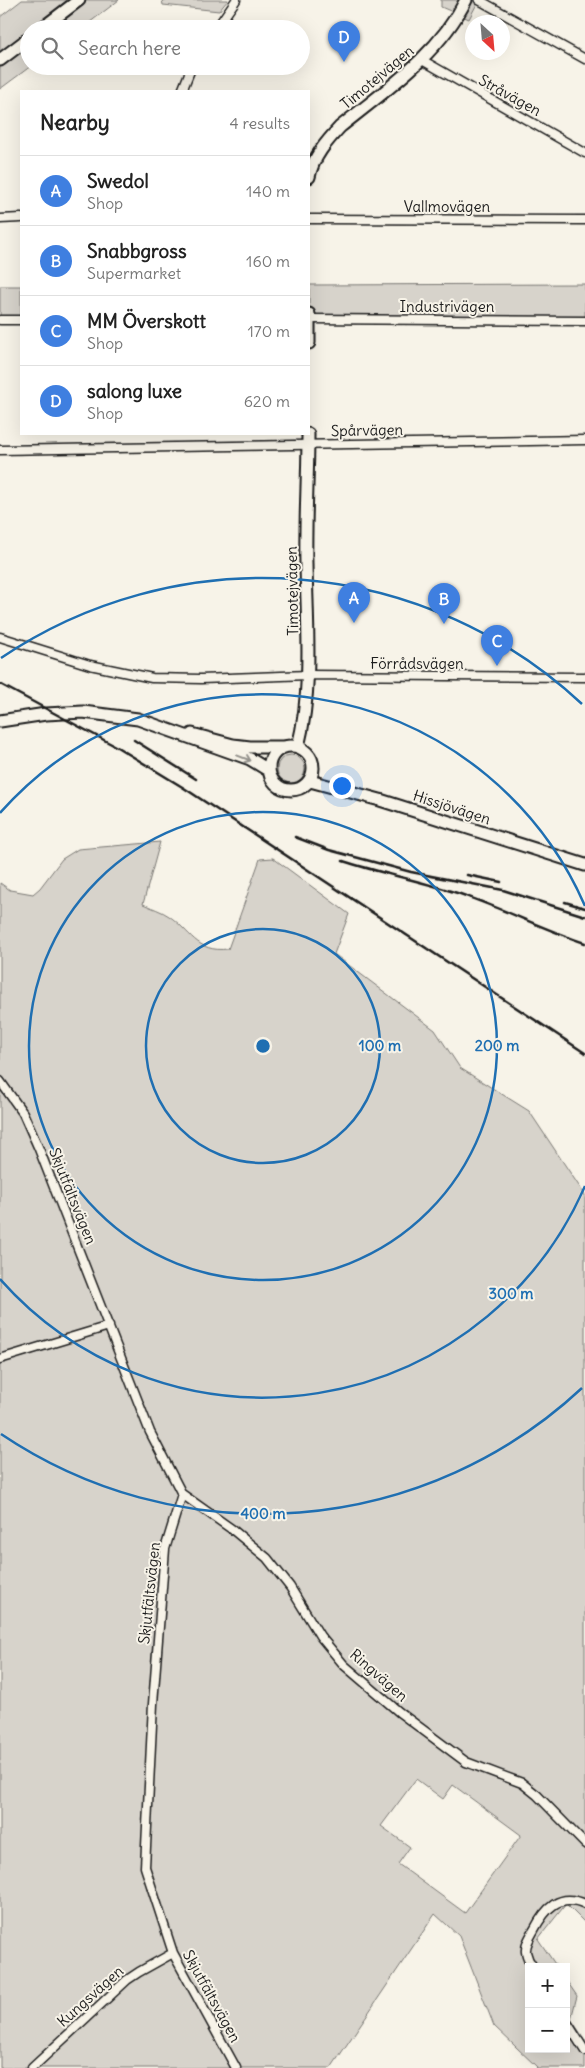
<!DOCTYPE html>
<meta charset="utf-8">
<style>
body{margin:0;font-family:Delius,sans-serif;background:#f2f2f2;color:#222}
.controls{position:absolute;right:15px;bottom:15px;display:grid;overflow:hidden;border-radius:0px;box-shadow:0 5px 20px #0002}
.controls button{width:45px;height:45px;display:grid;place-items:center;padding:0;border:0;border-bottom:1px solid #e0e0e0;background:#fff;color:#222;font:25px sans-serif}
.compass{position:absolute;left:465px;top:15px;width:45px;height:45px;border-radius:50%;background:#fff;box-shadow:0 5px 20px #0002;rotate:154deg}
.you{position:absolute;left:341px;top:785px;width:18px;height:18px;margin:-12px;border:4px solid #fff;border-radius:50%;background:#1a73e8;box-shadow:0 0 0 8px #1a73e833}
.badge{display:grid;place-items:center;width:32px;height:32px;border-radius:50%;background:#b45309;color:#fff;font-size:16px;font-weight:700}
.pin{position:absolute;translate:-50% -41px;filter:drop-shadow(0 1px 2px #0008)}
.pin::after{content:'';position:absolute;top:26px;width:18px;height:15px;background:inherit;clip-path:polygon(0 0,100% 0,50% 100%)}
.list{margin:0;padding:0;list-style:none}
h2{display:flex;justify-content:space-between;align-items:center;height:65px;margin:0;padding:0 20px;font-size:21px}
h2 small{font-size:16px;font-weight:400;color:#767676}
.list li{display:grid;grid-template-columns:32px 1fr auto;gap:15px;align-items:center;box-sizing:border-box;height:70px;padding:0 20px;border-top:1px solid #e0e0e0}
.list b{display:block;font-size:19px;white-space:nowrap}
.list p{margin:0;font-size:16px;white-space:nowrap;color:#767676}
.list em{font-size:16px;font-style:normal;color:#767676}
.icon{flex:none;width:28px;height:28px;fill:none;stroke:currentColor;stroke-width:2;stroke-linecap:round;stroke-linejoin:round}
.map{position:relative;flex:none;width:585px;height:2068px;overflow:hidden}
.search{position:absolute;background:#fff;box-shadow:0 5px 20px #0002;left:20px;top:20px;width:290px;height:55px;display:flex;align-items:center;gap:12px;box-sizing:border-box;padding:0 18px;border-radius:28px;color:#767676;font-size:19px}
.panel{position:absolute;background:#fff;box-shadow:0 5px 20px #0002;left:20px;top:90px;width:290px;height:345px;border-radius:0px}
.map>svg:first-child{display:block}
.green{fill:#d7d3cb;stroke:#7a7874;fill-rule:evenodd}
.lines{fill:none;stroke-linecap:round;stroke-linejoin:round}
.street-casing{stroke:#1c1c1c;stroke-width:11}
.secondary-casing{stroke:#1c1c1c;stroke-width:15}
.street{stroke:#f7f3e8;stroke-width:8}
.secondary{stroke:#f7f3e8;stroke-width:11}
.rail{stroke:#1c1c1c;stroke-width:2.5}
.oneway{stroke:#94928c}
.ring{fill:none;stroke:#1f6fb2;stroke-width:2.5}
.labels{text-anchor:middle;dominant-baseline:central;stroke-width:4;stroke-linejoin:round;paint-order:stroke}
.street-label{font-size:15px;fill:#1c1c1c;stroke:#f7f3e8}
.centre{fill:#1f6fb2;stroke:#f7f3e8;stroke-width:2.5}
.ring-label{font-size:15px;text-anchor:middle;font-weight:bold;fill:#1f6fb2;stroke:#f7f3e8;stroke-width:4;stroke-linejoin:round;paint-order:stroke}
</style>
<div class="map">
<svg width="585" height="2068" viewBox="0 0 585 2068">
<rect width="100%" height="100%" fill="#f7f3e8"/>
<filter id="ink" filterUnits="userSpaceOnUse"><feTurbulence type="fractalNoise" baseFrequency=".02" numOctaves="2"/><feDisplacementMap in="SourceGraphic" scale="10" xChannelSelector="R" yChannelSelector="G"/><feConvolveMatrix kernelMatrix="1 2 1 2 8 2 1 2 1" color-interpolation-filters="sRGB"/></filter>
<g filter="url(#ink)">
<path class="green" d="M22 0H119L81 29H29V66H31L0 89V17Z
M162 0H228L219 11 163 5Z
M441 0H479L469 19 441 7Z
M585 284V321L309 319V285Z
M0 286H21V320H0Z
M277 769a14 14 0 1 1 28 0a14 14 0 1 1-28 0Z
M160 842 143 904C152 908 162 911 169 916 191 931 196 953 228 949L260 859 273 858 349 914 334 954 435 1030 460 1068 529 1111 585 1195V1923L566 1904 538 1939 557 1967H529V2049H566V1980L577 1996 571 2019 585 2040V2068H536L537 2067 494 2026 459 1936 435 1914 331 2068H0V883L10 890 33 894 40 888 62 859 78 849ZM416 1779 443 1799 453 1785 521 1835 465 1913 398 1864 410 1847 381 1826Z"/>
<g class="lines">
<defs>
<path id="street" d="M479 0 585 59
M216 29 236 0
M422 60 585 153
M182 91 192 66
M0 219 21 218
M309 219 585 220
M309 319 585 321
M0 320H21
M0 450 585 440
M0 637 90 665 152 678 201 679 308 675 585 677
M0 1081 23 1113 39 1149 150 1432 182 1494 165 1549 153 1704 145 1867 173 1953 236 2068
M0 1359 109 1326
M182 1494 233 1530 267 1558 290 1587 320 1636 344 1665 399 1712 466 1762 522 1783 537 1795 585 1844
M533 1967C530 1963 527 1957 526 1952 525 1945 530 1937 534 1930 545 1909 559 1892 585 1904
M566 2021 585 2051
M32 2068 127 1980 139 1972 173 1953"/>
<path id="secondary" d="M41 29 79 0
M0 60 29 38
M309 177C313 157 327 141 340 127 387 89 439 54 466 0
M309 314V343
M0 721 46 714 83 712 138 719 250 759 268 770
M192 734 233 745 250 747H283
M269 768a22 22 0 1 1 44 0a22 22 0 1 1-44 0Z
M298 747C313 687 307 625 306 564 305 521 308 477 308 434
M310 781 380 800 585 865"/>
</defs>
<use href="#street" class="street-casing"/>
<use href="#secondary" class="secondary-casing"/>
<use href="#street" class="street"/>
<use href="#secondary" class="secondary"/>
<path class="rail" d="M0 684 117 747 184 788 585 1053
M134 740 196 779
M295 837 329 850 411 872 503 890 585 916
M343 861C380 873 417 880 454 892 498 906 540 928 585 943
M467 875 501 882
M565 902 585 908"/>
</g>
<defs><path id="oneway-shaft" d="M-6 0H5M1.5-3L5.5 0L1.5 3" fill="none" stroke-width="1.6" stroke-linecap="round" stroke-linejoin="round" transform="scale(1.25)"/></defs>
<use class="oneway" href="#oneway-shaft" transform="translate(244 758) rotate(21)"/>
</g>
<g class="ring">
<circle cx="263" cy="1046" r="117"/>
<circle cx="263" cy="1046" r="234"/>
<path d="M585 1186A351 351 0 0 1 0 1279M0 813A351 351 0 0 1 585 906"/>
<path d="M582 1388A468 468 0 0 1 1 1434M1 658A468 468 0 0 1 582 704"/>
</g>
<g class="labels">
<g class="street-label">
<text transform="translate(377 77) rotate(-40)">Timotejvägen</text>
<text transform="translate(510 95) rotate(29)">Stråvägen</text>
<text x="447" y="206">Vallmovägen</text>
<text x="447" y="306">Industrivägen</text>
<text transform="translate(367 430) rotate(-1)">Spårvägen</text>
<text transform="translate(292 591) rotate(-91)">Timotejvägen</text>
<text x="417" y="663">Förrådsvägen</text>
<text transform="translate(452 807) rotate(18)">Hissjövägen</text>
<text transform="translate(73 1196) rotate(68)">Skjutfältsvägen</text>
<text transform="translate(149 1593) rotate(-84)">Skjutfältsvägen</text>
<text transform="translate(379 1675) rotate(41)">Ringvägen</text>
<text transform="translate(90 1996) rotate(-42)">Kungsvägen</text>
<text transform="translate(212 1996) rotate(61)">Skjutfältsvägen</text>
</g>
</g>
<circle cx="263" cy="1046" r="8" class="centre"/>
<g class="ring-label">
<text x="380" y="1051">100 m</text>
<text x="497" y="1051">200 m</text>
<text x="511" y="1299">300 m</text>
<text x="263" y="1519">400 m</text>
</g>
</svg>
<div class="controls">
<button>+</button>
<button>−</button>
</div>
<svg class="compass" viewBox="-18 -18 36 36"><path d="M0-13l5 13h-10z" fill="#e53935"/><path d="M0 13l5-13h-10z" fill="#767676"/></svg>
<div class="you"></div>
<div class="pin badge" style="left:354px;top:623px;background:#3f7fe0">A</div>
<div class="pin badge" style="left:444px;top:624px;background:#3f7fe0">B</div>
<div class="pin badge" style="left:497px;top:666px;background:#3f7fe0">C</div>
<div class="pin badge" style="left:344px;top:62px;background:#3f7fe0">D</div>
<div class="search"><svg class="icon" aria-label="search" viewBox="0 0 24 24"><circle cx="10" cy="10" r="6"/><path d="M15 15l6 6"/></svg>Search here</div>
<section class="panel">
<h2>Nearby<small>4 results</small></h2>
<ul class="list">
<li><span class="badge" style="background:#3f7fe0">A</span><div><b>Swedol</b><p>Shop</p></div><em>140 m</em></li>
<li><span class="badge" style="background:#3f7fe0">B</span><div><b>Snabbgross</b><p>Supermarket</p></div><em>160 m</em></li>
<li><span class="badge" style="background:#3f7fe0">C</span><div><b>MM Överskott</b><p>Shop</p></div><em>170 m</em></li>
<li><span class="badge" style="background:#3f7fe0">D</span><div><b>salong luxe</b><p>Shop</p></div><em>620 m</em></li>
</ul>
</section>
</div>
